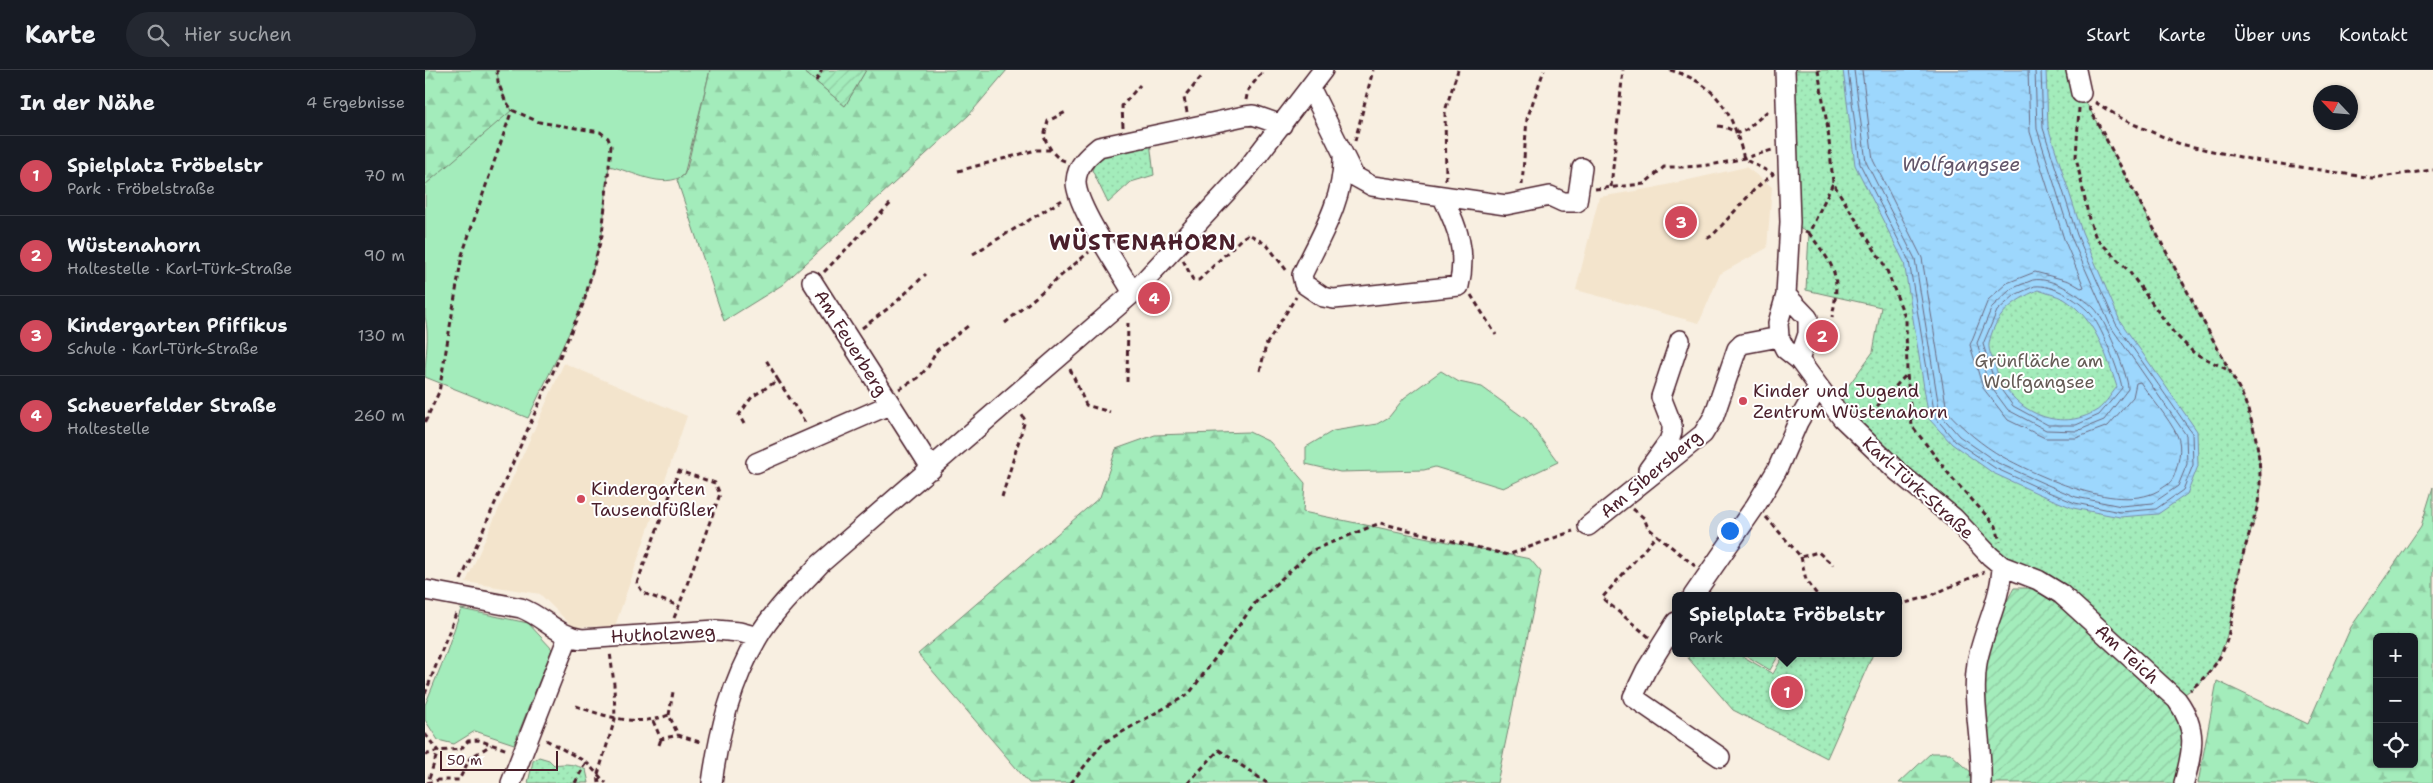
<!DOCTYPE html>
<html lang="de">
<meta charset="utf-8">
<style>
body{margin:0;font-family:"Shantell Sans",sans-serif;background:#242831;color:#f1f3f6}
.controls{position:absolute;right:15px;bottom:15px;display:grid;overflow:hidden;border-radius:8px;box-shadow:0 1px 4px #0004}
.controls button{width:45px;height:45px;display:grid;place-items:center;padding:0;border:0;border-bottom:1px solid #363941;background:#171b24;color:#f1f3f6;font:25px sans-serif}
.compass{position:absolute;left:1888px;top:15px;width:45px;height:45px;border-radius:50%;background:#171b24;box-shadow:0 1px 4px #0004;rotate:296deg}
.scale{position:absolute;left:15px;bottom:12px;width:118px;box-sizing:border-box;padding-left:5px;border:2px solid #4a1f2b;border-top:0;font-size:14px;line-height:18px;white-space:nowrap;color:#4a1f2b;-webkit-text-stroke:4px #fff;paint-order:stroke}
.you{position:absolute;left:1304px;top:460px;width:18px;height:18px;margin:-12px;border:4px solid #fff;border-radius:50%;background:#1a73e8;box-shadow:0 0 0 8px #1a73e833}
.badge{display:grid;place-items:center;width:32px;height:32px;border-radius:50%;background:#d1495b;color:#fff;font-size:16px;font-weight:700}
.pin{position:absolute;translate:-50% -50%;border:2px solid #fff;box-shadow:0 1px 5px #0006}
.popup{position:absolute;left:1247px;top:522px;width:230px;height:65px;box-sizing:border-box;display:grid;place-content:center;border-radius:8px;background:#171b24;filter:drop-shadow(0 1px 4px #0005);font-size:16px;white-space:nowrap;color:#9ea1a6}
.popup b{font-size:19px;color:#f1f3f6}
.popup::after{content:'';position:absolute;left:50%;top:100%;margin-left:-10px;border:10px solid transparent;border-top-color:#171b24}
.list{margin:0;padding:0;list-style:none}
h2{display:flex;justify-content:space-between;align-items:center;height:65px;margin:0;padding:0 20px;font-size:21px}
h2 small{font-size:16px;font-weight:400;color:#9ea1a6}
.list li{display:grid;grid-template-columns:32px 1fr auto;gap:15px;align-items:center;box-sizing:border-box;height:80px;padding:0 20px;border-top:1px solid #363941}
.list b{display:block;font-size:19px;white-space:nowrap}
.list p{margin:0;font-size:16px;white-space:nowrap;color:#9ea1a6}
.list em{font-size:16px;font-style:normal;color:#9ea1a6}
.icon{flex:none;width:28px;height:28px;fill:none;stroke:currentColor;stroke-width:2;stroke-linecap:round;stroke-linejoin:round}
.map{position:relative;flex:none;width:2008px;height:713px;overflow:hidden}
header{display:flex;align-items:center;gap:30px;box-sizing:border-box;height:70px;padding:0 25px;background:#171b24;border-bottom:1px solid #363941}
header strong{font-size:24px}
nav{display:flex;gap:28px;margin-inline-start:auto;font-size:18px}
.search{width:350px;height:45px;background:#242831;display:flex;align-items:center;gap:12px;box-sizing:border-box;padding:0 18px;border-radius:28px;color:#9ea1a6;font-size:19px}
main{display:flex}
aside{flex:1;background:#171b24}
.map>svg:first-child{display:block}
.built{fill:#f3e4cc}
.grass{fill:#a3ecbb;stroke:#768673}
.forest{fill:url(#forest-firs);stroke:#768673;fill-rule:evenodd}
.park{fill:url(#park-dots);stroke:#768673}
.garden{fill:url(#garden-furrows);stroke:#768673}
.water{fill:url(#water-ripples);stroke:#7c8da9;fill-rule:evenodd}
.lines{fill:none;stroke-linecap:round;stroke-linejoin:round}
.shore{stroke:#6b697f;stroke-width:1}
.minor-casing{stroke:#4a1f2b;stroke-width:22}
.path{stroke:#4a1f2b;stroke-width:3;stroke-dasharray:5 4;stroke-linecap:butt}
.minor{stroke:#fff;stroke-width:19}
.poi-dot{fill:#d1495b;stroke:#fff;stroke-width:2}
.labels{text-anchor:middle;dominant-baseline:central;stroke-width:4;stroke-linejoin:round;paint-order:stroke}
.street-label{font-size:18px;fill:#4a1f2b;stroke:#fff}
.park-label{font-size:18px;fill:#655c56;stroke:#fff}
.poi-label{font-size:18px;fill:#4a1f2b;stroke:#fff;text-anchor:start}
.water-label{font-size:19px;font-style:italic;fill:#63566a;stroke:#fff}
.district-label{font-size:22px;font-weight:bold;letter-spacing:1px;fill:#4a1f2b;stroke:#fff}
</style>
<header>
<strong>Karte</strong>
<div class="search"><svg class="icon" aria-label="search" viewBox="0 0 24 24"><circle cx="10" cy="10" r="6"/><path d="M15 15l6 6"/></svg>Hier suchen</div>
<nav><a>Start</a><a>Karte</a><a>Über uns</a><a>Kontakt</a></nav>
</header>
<main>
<aside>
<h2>In der Nähe<small>4 Ergebnisse</small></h2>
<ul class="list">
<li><span class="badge">1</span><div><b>Spielplatz Fröbelstr</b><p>Park · Fröbelstraße</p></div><em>70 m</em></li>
<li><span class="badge">2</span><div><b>Wüstenahorn</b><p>Haltestelle · Karl-Türk-Straße</p></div><em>90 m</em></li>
<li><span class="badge">3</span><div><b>Kindergarten Pfiffikus</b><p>Schule · Karl-Türk-Straße</p></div><em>130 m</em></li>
<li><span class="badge">4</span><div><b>Scheuerfelder Straße</b><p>Haltestelle</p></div><em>260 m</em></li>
</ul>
</aside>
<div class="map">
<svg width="2008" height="713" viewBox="0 0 2008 713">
<defs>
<pattern id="forest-firs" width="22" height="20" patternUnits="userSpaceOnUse" patternTransform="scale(1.25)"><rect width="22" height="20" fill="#a3ecbb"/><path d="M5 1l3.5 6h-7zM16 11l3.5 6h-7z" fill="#8ecaa1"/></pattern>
<pattern id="park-dots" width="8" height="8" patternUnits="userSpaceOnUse" patternTransform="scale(1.25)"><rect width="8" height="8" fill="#a3ecbb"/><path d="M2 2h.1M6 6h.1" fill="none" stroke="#8ecaa1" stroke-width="1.8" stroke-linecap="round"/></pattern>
<pattern id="garden-furrows" width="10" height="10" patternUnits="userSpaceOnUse" patternTransform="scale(1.25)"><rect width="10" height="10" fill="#a3ecbb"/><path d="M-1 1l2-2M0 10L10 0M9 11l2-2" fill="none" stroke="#8ecaa1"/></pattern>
<pattern id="water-ripples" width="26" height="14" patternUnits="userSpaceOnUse" patternTransform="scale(1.25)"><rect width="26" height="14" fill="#9dd7fd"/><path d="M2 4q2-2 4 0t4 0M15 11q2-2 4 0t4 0" fill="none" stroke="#89b8d9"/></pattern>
</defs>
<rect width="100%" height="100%" fill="#f8efe1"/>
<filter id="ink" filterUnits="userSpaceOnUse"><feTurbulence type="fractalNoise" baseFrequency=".02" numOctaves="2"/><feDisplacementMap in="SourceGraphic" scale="10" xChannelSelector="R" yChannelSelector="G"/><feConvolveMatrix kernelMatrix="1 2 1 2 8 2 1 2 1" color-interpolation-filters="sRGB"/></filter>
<g filter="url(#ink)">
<path class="built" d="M1321 97 1347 117 1342 178 1295 204 1274 253 1151 220 1174 127 1228 118Z
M139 293 262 346 190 556 148 557 115 524 41 512Z"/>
<path class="grass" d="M72 0H285L259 105C238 120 207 101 184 96L177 165 159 232 103 348 0 307C0 284 5 269 0 246V115L80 30 73 12Z
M1016 301 1034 312 1057 317 1102 350 1133 392 1078 418 1010 397 999 400 915 402 881 394V377L908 361 952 354 964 347 979 328Z
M36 539 103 553 127 579 89 674 50 661 29 674 13 670 0 650V635L21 584Z
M1317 583H1355L1345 600Z"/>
<path class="forest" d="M0 0H72C73 15 78 27 87 40L0 115Z
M285 0H377L420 36 441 0H582L544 45 357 215 299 251 252 110 259 105 262 98Z
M824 362 845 372 880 413 878 442 1105 489 1116 502 1072 713H604L493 584 675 427 691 379 730 365Z
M2008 417V713H1773L1792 611 1883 654 1926 557 1996 456ZM1952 567H1989V694H1952Z
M1506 683H1525L1549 705V713H1474Z"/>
<path class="park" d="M1360 0H1641L1643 13 1656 23 1817 324C1831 360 1841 400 1832 440 1828 459 1819 478 1815 498 1807 534 1807 572 1784 603 1777 613 1762 622 1752 630L1636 524 1577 496 1417 348 1418 323 1448 282 1456 237 1381 220 1384 164 1365 152Z
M725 72 729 105 706 112 683 133 667 100 673 87Z
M1265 583H1312L1348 604 1360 583 1448 584 1402 688 1308 640 1263 588Z
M114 687 124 690 129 695C141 693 151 694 161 700L164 713H103L108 691Z"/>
<path class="garden" d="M377 0H441L420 36Z
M1589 518H1609L1635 537 1741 628 1760 663 1755 713H1561C1559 683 1553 642 1556 613 1558 585 1575 542 1589 518Z"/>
<path class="water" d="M1418 0H1621L1623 57 1657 162 1695 251 1772 361 1773 396 1762 424 1733 444 1695 447 1648 438 1614 424 1568 403 1527 374 1504 349 1479 192 1430 95ZM1613 220C1621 223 1631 225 1639 229 1670 248 1681 284 1692 317 1686 324 1678 338 1669 342 1629 364 1582 337 1570 296 1568 290 1563 280 1564 274 1569 246 1587 231 1613 220Z"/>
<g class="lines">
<path class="shore" d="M1423 0 1435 94 1484 191 1510 347 1530 371 1570 398 1616 419 1650 433 1695 442 1731 439 1758 420 1768 395 1767 363 1691 254 1652 165 1618 58 1616 0
M1429 0 1441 92 1490 189 1515 344 1534 366 1573 393 1618 413 1651 427 1696 436 1728 433 1753 416 1762 394 1761 365 1686 257 1646 167 1612 59 1610 0
M1437 0 1448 90 1497 188 1522 341C1538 359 1557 375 1578 387 1615 407 1697 445 1736 419 1742 415 1746 413 1749 406 1753 395 1758 377 1752 365 1743 347 1727 329 1715 312L1711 313 1708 327 1683 356 1651 368H1620L1583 350 1558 318 1545 275 1563 230 1582 213 1610 202 1644 211 1656 218 1659 217 1639 169 1605 62 1603 0
M1608 210C1626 206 1657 226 1669 238 1679 247 1704 306 1703 319L1679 350 1652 361 1621 360 1583 340 1563 313 1552 273 1567 237 1586 219Z
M1610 216C1628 214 1653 230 1665 243 1675 253 1695 303 1697 318L1674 345 1651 355H1623L1588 336 1569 310 1558 274 1572 241 1590 225Z"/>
<defs>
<path id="minor" d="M1360 0 1365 152 1361 225 1353 253 1354 267 1360 279 1374 290 1417 348 1472 401 1529 448 1565 486 1577 496 1613 510 1636 524 1752 630C1773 659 1768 680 1759 713
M1651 0 1656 23
M885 17 929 106 947 116 1081 135 1125 126 1138 132H1152L1157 98
M918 87C919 130 895 167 877 205L879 214 898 227 909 229 1034 216C1042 182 1033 158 1018 128
M387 211 507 399
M708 223C695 199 650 135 651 111 652 95 663 86 674 77L819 46 828 45 857 55
M1361 225 1383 248V264L1374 290
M331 393 464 335
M1223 400 1244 371 1247 362V355L1236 327 1255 270
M1163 456 1278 364 1289 346 1312 279 1317 274 1354 267
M0 520 96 538C118 546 132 566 157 569L291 560 314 562 333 567
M1268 526 1331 435 1352 400 1373 352 1393 317
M1251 552 1221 600 1208 627 1295 687
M86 713 143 567
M287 713C294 662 306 612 333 567 349 540 374 517 395 494L708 223 819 103 898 0
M1556 713C1558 673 1546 632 1552 593 1558 560 1576 530 1577 496"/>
</defs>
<use href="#minor" class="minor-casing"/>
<path class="path" d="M1245 0C1292 13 1308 43 1319 89L1348 104 1329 120 1288 165 1280 170
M1393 0 1403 60 1408 113
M391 11 397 0
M821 30 823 20 839 0
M1670 32 1699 50 1755 74 1829 90 1947 108 2008 100
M1664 37 1817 324C1828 352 1835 378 1835 409 1836 440 1821 468 1815 497 1809 525 1809 556 1797 583 1789 599 1778 609 1765 620
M1654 38 1651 87 1664 149 1671 168 1703 200 1748 262 1769 283 1803 300
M762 42 759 28 777 6
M1293 56 1300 57 1313 63 1321 60 1345 39
M698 57 697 36 715 15
M930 71 948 0
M640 91C629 88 624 77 619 67L623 51 643 41
M533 101 611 80H625
M1021 110 1020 41 1033 0
M1097 115 1102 49 1119 0
M1186 117 1198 0
M1170 119 1219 114 1239 97C1281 98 1308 92 1347 80
M1380 161 1384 163 1408 113 1461 198 1481 250 1482 304
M1384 163C1410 198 1416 203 1407 247
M548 184 639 129
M758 190 768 210H774L817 168 824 164 842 175 862 201
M399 202 466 133
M1046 225 1071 265
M580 253 664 182
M437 258 469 234 501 204
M645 299 661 335 685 342
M835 301 841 275 871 227
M353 310 381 354
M702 312 703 250
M474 319 493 308 503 297 512 280 543 256
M1438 346 1444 345 1482 304 1487 356 1527 408 1571 456 1575 472
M0 352 14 322 37 185 87 40
M319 354 314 345 327 327 353 310 340 288
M577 427 600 350 595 342
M1208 439 1219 448 1223 458 1270 496
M1341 447 1376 487 1393 482 1408 495
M1376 487 1381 510 1393 526
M36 510 159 232 177 165 184 96 186 76 183 68 175 62 114 52 87 40 80 30 73 12 72 0
M1473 535 1502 527 1559 502
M249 548 254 536 295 424 290 413 254 401 212 513 218 523 254 536
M1224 567 1177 528 1232 465
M0 624 32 541
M151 636C182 647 212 657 244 645L253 665 278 673
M244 645 248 622
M228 651 236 669 253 665
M0 664 13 681 3 712
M121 670 161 692 181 713
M234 675 236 669
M0 685 13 681 36 679 43 671 53 670 83 680
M2 713 13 710H34L45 688 66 675
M150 713 161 692
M174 713 173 704 190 649 189 614 185 582
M646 713 678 673 764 624 831 532 888 480 955 453 1083 485 1148 461
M763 713 794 680 842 713"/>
<use href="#minor" class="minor"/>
</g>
</g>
<g class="poi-dot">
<circle cx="1318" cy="331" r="5"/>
<circle cx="156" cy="429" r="5"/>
</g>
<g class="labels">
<g class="street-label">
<text transform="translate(426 273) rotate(58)">Am Feuerberg</text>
<text transform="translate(1226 404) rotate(-40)">Am Sibersberg</text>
<text transform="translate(1493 418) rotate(42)">Karl-Türk-Straße</text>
<text transform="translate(238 564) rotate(-3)">Hutholzweg</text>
<text transform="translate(1702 584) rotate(42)">Am Teich</text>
</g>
<g class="park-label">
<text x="1614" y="291">Grünfläche am<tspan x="1614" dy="21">Wolfgangsee</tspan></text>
</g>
<g class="poi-label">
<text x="1328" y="321">Kinder und Jugend<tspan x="1328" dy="21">Zentrum Wüstenahorn</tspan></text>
<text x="166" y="419">Kindergarten<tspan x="166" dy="21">Tausendfüßler</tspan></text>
</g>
<g class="water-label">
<text x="1536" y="94">Wolfgangsee</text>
</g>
<g class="district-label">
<text x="718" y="172">WÜSTENAHORN</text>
</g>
</g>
</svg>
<div class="controls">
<button>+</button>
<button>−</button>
<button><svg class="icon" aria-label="locate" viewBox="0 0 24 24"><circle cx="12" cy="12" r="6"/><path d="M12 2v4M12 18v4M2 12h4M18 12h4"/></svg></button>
</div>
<svg class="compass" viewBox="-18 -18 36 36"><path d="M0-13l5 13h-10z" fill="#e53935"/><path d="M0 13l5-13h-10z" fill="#9ea1a6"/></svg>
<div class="scale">50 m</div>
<div class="you"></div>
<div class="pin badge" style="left:1362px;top:622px">1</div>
<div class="popup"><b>Spielplatz Fröbelstr</b>Park</div>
<div class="pin badge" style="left:1397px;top:266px">2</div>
<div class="pin badge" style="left:1256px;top:152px">3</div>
<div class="pin badge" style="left:729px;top:228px">4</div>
</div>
</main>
